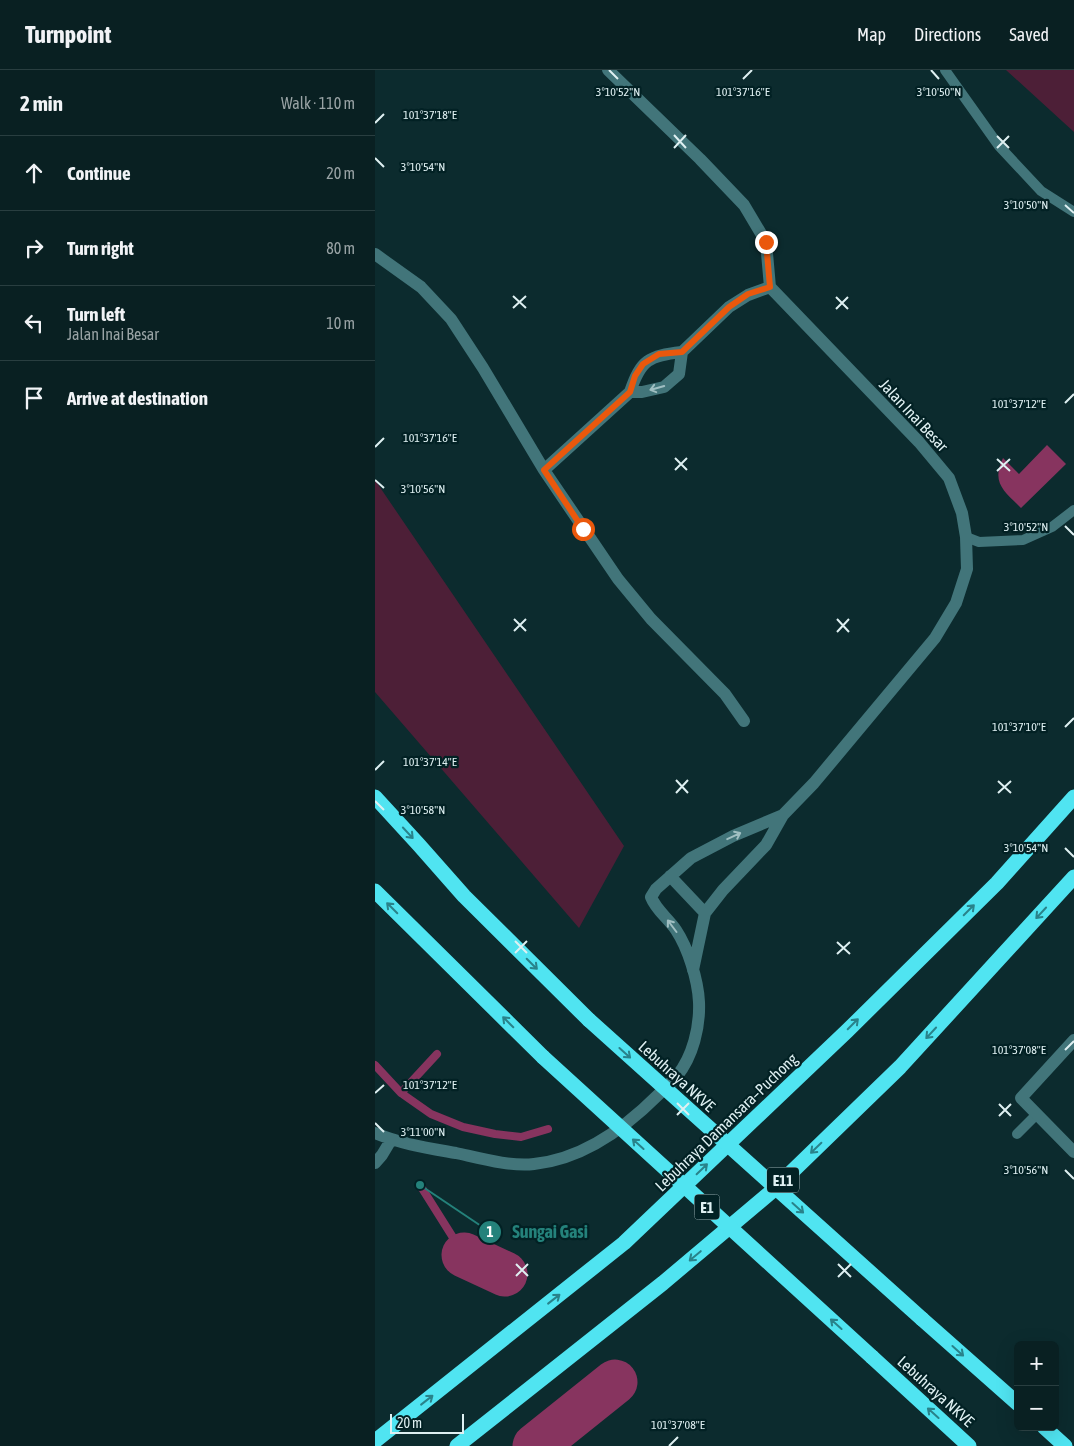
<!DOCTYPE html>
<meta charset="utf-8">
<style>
body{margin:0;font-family:"Asap Condensed",sans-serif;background:#172d2f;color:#f1f3f6}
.controls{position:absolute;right:15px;bottom:15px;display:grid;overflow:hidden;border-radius:8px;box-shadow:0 5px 20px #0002}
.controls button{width:45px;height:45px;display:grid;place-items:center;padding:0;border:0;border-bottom:1px solid #293e40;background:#092022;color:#f1f3f6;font:25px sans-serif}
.scale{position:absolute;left:15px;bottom:12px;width:74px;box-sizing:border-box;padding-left:5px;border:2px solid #dff0f2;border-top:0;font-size:14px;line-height:18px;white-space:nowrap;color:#dff0f2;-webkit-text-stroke:4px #022124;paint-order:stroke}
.stop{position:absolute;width:15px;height:15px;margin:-11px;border:4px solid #ea580c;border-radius:50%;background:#fff}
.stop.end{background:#ea580c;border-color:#fff;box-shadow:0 1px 5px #0008}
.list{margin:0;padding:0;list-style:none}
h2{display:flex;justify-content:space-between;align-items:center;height:65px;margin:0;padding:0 20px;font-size:21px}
h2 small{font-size:16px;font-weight:400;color:#99a3a5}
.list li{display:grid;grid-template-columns:32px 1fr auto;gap:15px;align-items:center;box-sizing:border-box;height:75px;padding:0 20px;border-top:1px solid #293e40}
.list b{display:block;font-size:19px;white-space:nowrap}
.list p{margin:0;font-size:16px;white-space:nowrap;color:#99a3a5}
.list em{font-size:16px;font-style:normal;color:#99a3a5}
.icon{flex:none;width:28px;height:28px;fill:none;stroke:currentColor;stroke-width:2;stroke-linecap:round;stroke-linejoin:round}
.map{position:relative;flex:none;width:699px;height:1376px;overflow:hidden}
header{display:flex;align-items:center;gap:30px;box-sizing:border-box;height:70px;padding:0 25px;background:#092022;border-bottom:1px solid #293e40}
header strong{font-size:24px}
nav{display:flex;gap:28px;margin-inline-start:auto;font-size:18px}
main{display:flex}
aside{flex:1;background:#092022}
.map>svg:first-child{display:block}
.green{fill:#4d1f37}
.water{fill:#87345f}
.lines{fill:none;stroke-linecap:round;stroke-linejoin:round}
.stream{stroke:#87345f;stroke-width:8}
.river{stroke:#87345f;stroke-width:45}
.lane{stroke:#42757a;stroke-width:10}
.street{stroke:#42757a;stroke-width:12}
.highway{stroke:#50e4f1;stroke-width:15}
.highway-bridge{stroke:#50e4f1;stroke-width:15}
.oneway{stroke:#a0bfc2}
.oneway2{stroke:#29828a}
.route{stroke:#ea580c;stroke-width:6}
.ticks{fill:none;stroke:#dff0f2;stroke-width:2}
.labels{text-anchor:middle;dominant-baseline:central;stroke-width:4.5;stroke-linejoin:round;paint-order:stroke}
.shield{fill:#022124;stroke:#9db2b4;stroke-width:1}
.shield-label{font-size:15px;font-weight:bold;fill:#dff0f2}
.street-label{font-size:16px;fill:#dff0f2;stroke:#022124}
.ticks-label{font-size:12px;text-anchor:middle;fill:#dff0f2;stroke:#022124;stroke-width:4.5;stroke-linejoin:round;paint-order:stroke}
.leader{fill:none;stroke:#24827b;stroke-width:2}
.callout-dot{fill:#24827b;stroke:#022124;stroke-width:2}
.mark-label{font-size:15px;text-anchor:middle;font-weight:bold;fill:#fff}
.callout-label{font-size:18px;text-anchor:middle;font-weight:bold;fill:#24827b;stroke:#022124;stroke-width:4.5;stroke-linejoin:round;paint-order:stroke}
</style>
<header>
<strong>Turnpoint</strong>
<nav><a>Map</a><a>Directions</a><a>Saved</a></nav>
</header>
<main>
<aside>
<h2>2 min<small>Walk · 110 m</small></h2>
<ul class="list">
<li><svg class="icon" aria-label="ahead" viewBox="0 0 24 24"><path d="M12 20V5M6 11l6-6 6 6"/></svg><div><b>Continue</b></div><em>20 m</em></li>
<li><svg class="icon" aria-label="right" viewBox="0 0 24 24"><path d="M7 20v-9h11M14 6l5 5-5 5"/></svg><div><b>Turn right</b></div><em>80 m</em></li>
<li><svg class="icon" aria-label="left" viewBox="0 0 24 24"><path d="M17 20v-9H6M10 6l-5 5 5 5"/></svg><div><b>Turn left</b><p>Jalan Inai Besar</p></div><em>10 m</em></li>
<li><svg class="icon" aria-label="arrive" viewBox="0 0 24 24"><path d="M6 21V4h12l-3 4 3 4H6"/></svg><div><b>Arrive at destination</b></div></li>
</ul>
</aside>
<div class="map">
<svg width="699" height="1376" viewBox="0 0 699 1376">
<rect width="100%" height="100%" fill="#0c2b2e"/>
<path class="green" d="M631 0H699V62Z
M0 410 249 776 204 858 0 622Z"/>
<path class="water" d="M672 375 691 394 646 438C629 421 616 413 628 388L644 404Z"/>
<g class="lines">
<path class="stream" d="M0 995 26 1023 56 1044 88 1057 120 1064 146 1067 173 1059
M26 1023 62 984
M45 1115 89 1185"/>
<path class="river" d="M89 1185 130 1204
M160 1376 240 1312"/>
<path class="lane" d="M570 0 624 76 666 121 699 142
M591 467 604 472 648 470 677 457 699 440
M642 1064 662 1044"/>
<path class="street" d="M233 0 325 89 369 135 391 172 395 217 544 372 574 408 587 443 591 467 592 499 581 533 560 568 439 713 408 745 391 775 348 820 330 843 318 900
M0 184 46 217 76 249 108 298 169 400 243 509 276 549 350 624 369 651
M307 282C274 286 266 289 255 322H267L289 317 304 304 307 282 354 237 373 225 395 217
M169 400 255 322
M295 806 330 843
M699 970 646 1028 699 1082
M0 1063C26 1074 53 1078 81 1083 104 1088 136 1097 159 1094 208 1089 249 1059 283 1025 289 1019 296 1013 302 1006 318 986 325 957 324 932 323 910 313 878 301 860 293 848 281 840 276 827L281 819 316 788 358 766 408 745
M0 1093 7 1085 16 1070"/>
<path class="highway" d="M0 727 44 775 89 826 214 950
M0 821 168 987
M547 1249 643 1334
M497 1287 594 1376
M669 1357 690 1376
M0 1371 249 1173 472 961 622 813 699 727
M82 1376 288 1213 396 1122 525 997 699 807"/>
<path class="highway-bridge" d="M214 950 547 1249
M168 987 497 1287"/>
</g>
<defs><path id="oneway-shaft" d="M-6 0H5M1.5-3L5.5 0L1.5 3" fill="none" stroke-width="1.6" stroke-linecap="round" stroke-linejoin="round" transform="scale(1.25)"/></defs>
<g class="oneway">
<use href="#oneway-shaft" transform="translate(282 318) rotate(164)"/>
<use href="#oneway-shaft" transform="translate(359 766) rotate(-25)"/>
<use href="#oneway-shaft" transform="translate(297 856) rotate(-127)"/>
</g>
<g class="oneway2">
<use href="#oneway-shaft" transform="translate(33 763) rotate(47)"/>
<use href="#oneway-shaft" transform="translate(17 838) rotate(-135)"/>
<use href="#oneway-shaft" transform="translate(594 840) rotate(-45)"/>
<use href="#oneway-shaft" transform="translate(666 843) rotate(133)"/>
<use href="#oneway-shaft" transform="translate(157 894) rotate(45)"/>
<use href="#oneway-shaft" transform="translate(133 952) rotate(-135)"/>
<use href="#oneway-shaft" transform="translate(478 954) rotate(-45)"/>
<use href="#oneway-shaft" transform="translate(556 963) rotate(133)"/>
<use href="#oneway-shaft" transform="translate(250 983) rotate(42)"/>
<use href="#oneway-shaft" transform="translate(263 1074) rotate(-138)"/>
<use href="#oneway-shaft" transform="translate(441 1078) rotate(136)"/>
<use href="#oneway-shaft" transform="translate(327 1099) rotate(-44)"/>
<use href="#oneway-shaft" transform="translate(423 1138) rotate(42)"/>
<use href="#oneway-shaft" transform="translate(320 1186) rotate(140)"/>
<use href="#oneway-shaft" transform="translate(179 1229) rotate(-38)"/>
<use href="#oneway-shaft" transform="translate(461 1254) rotate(-138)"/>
<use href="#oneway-shaft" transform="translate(583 1281) rotate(42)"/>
<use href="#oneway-shaft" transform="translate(52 1330) rotate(-38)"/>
<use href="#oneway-shaft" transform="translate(558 1343) rotate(-138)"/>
</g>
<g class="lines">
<path class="route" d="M208 459 169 400 255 322 260 306 268 294 284 284 307 282 354 237 373 224 395 217 391 172"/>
</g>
<path class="ticks" d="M234 0 243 9M556 0 564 9M368 9 377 0M0 53 9 44M299 65 311 78M622 66 634 78M299 78 311 65M622 78 634 66M0 88 9 97M690 135 699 143M138 226 151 238M461 227 473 239M138 238 151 226M461 239 473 227M690 333 699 324M0 377 9 368M300 388 312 400M622 389 635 401M300 400 312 388M622 401 635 389M0 410 9 418M690 456 699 465M139 549 151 561M462 549 474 562M139 561 151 549M462 562 474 549M690 657 699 648M0 700 9 691M301 710 313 723M623 711 636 723M301 723 313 710M623 723 636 711M0 731 9 740M690 778 699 787M140 871 152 883M462 872 475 884M140 883 152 871M462 884 475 872M690 980 699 971M0 1023 9 1015M302 1033 314 1045M624 1034 636 1046M302 1045 314 1033M624 1046 636 1034M0 1053 9 1062M690 1100 699 1109M141 1194 153 1206M463 1194 476 1207M141 1206 153 1194M463 1207 476 1194M294 1376 303 1367"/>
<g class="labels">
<g class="shield">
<rect x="392" y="1097.5" width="32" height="25" rx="4"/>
<rect x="319.5" y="1124.5" width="25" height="25" rx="4"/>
</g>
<g class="shield-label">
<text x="408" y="1110">E11</text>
<text x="332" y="1137">E1</text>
</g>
<g class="street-label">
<text transform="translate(539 345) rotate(47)">Jalan Inai Besar</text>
<text transform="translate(302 1006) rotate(42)">Lebuhraya NKVE</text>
<text transform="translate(351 1052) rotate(-44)">Lebuhraya Damansara–Puchong</text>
<text transform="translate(561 1321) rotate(42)">Lebuhraya NKVE</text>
</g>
</g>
<g class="ticks-label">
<text x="243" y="26">3°10'52"N</text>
<text x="368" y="26">101°37'16"E</text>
<text x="564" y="26">3°10'50"N</text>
<text x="55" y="49">101°37'18"E</text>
<text x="48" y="101">3°10'54"N</text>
<text x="651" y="139">3°10'50"N</text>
<text x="644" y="338">101°37'12"E</text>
<text x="55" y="372">101°37'16"E</text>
<text x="48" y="423">3°10'56"N</text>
<text x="651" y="461">3°10'52"N</text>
<text x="644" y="661">101°37'10"E</text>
<text x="55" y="696">101°37'14"E</text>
<text x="48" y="744">3°10'58"N</text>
<text x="651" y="782">3°10'54"N</text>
<text x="644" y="984">101°37'08"E</text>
<text x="55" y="1019">101°37'12"E</text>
<text x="48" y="1066">3°11'00"N</text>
<text x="651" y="1104">3°10'56"N</text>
<text x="303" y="1359">101°37'08"E</text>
</g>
<path class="leader" d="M45 1115L115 1162"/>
<g class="callout-dot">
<circle cx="45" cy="1115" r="5"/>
<circle cx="115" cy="1162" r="12"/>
</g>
<g class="mark-label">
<text x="115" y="1167">1</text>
</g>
<g class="callout-label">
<text x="175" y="1168">Sungai Gasi</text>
</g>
</svg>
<div class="controls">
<button>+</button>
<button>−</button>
</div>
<div class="scale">20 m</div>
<div class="stop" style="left:208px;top:459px"></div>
<div class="stop end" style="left:391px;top:172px"></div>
</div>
</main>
